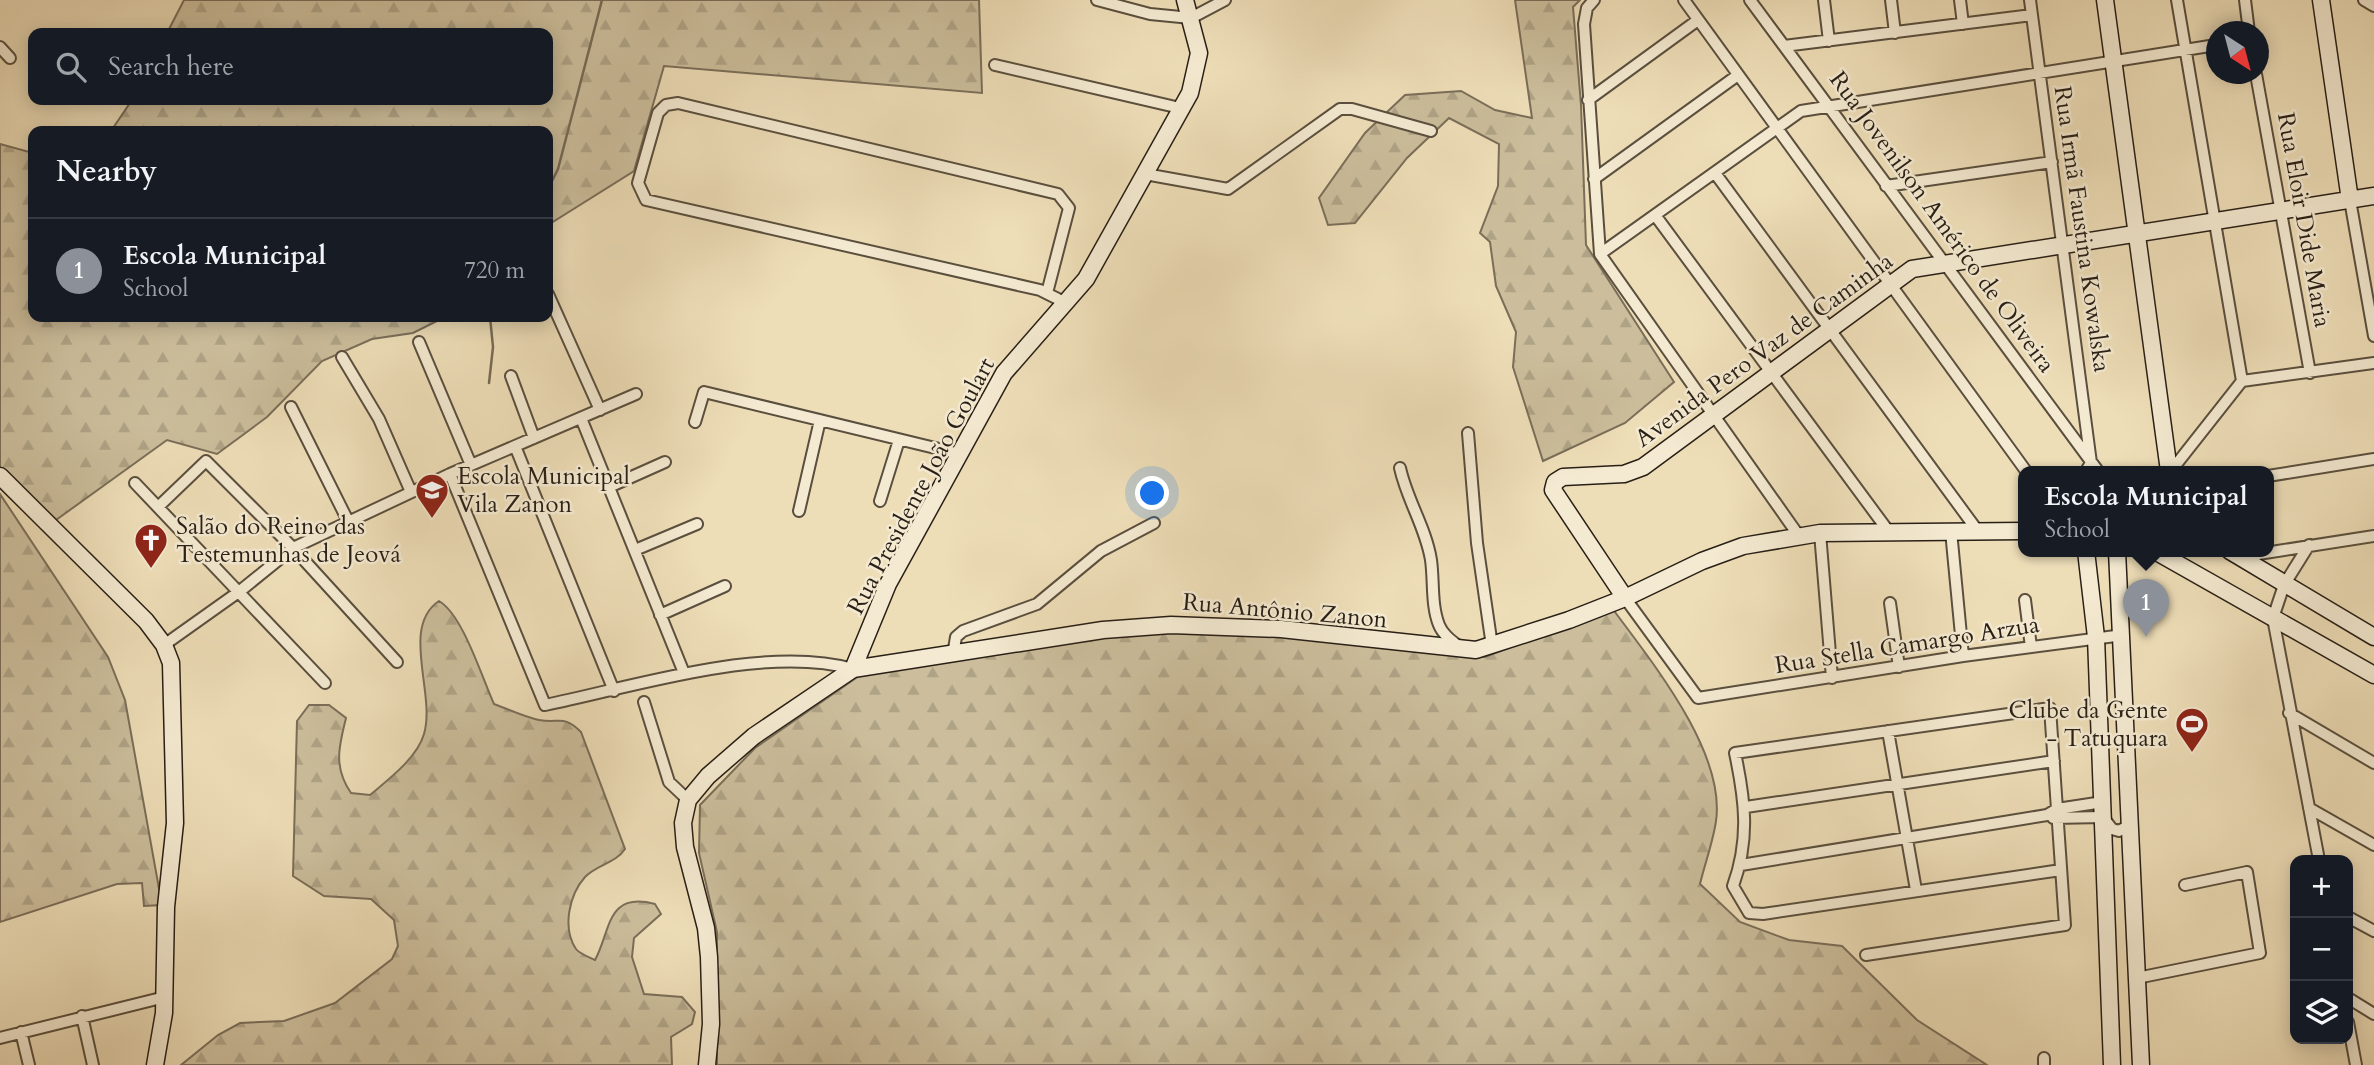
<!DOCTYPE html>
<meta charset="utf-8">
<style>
body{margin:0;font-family:Cardo,serif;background:#242831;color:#f1f3f6}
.controls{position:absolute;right:21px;bottom:21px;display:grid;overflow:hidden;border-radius:14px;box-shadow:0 4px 18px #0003}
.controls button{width:63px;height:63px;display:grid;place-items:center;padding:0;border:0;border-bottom:2px solid #363941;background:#171b24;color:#f1f3f6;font:35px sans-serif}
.compass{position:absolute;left:2206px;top:21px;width:63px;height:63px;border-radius:50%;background:#171b24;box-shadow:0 4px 18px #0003;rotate:144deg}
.you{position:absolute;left:1153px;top:494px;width:24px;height:24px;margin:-18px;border:5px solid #fff;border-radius:50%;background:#1a73e8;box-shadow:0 0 0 10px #1a73e833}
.badge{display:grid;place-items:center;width:46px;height:46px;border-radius:50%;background:#8c9099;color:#fff;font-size:23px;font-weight:700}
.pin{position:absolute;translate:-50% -58px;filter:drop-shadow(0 2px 4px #0008)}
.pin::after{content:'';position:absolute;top:37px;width:24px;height:21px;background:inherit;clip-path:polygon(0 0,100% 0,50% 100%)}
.popup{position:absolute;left:2018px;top:466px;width:256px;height:91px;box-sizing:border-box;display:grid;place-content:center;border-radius:14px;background:#171b24;filter:drop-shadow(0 2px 5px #0005);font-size:23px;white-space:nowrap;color:#9ea1a6}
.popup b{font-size:26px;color:#f1f3f6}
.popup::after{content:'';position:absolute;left:50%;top:100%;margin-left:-14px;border:14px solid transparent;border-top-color:#171b24}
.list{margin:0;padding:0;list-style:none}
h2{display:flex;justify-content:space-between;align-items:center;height:91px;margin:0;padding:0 28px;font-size:30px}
h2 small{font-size:23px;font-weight:400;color:#9ea1a6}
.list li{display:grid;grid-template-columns:46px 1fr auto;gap:21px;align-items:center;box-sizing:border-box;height:105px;padding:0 28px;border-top:2px solid #363941}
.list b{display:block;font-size:26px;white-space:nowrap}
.list p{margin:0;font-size:23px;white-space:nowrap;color:#9ea1a6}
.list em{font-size:23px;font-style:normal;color:#9ea1a6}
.icon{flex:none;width:38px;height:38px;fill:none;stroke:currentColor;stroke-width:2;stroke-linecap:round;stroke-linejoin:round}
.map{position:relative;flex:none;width:2374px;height:1065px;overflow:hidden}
.search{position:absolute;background:#171b24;box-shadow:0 4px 18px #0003;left:28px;top:28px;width:525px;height:77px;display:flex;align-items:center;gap:18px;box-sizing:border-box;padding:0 24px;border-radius:14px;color:#9ea1a6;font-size:26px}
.panel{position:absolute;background:#171b24;box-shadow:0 4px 18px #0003;left:28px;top:126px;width:525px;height:196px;border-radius:14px}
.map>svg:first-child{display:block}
.forest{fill:url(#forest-firs);stroke:#7a6e59;stroke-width:2}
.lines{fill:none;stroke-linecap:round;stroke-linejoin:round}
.stream{stroke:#776b56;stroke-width:2.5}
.street-casing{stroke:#5a4f3e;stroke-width:14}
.secondary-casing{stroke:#281f16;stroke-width:19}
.street{stroke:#f4ead1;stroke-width:10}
.secondary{stroke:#f4ead1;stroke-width:16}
.labels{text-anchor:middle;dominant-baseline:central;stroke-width:5;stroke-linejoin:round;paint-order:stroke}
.street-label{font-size:24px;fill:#281f16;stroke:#f4ead1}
.poi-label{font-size:24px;fill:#281f16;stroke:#f4ead1;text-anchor:start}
</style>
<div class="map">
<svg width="2374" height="1065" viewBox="0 0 2374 1065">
<defs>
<pattern id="forest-firs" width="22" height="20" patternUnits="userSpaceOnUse" patternTransform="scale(1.75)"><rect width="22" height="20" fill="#ccbe9c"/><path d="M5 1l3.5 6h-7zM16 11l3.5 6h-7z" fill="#afa386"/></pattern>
</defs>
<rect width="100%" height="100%" fill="#eedeb8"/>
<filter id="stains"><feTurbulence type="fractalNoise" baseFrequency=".00286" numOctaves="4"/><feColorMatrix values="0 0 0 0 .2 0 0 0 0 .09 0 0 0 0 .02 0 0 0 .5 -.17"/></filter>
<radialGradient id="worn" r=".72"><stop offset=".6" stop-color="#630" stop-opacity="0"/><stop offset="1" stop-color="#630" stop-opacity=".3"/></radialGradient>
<path class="forest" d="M184 0H979L982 93 664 66 634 171 548 225V131H111L132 100H548V33H167Z
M1515 0H1580L1573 7 1581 105 1586 245 1674 382 1625 423 1543 461 1513 367 1516 332 1496 286 1490 242 1480 233 1498 186 1499 144 1449 118 1407 158 1355 223 1328 225 1319 198 1365 133 1405 95 1461 91 1495 110 1532 118Z
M0 144 33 153V317H445L413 333 372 339 322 361 267 417 217 454 167 440 56 520 0 467Z
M0 494 108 657 125 700 162 905 144 906 142 883 117 884 0 922Z
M439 601C463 615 482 678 494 704 508 709 524 717 539 720 560 724 563 714 581 732L625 849C616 863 596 865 585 877 569 895 562 928 576 949 580 954 589 957 595 960 611 931 606 891 655 904L661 914 634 938 632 957 644 994 682 997 695 1012 692 1024 671 1037 672 1065H181L218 1035 240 1023 284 1021 335 1003 392 959 398 946 394 920 371 899 324 896 293 876 297 721 309 705H329L346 718C339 746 333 767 351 793L370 795C389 779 417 758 424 734 436 694 400 627 439 601Z
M1612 608C1651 661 1726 752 1716 821 1713 842 1705 863 1700 884L1740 922 1789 940 1842 946 1917 1020 1987 1065H717V932L699 853 700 805 755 748 859 676 1149 630 1277 634 1485 657Z"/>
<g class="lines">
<path class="stream" d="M548 189 558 169 602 0
M489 383 493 347 490 317"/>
<defs>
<path id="street" d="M1097 0 1150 14 1191 18 1225 0
M1594 0 1587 8 1584 24 1600 254 1799 536
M1684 0 2026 471
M1750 0 2098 471
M1824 0 1829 41
M1891 0 1895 33
M1960 0 1963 24
M2030 0 2091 463 2086 471
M2177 0 2242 381
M2245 0 2249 32
M2364 0 2374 6
M1784 46 2032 15
M0 47 10 58
M995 65 1180 108
M2256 74 2310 373
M1588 100 1698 20
M1715 173 1977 530
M1145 174 1228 189 1340 109H1352L1431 131
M1594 179 1738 75
M1886 186 2052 162
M2350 200 2374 336
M1655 215 1889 532
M1600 254 1801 111 2216 45
M1047 293 1069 208 1058 194 678 103 666 105 658 113 638 183 646 200 1040 290 1066 303
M548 294 600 410
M419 342 471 465
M342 357 379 419 411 492
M511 376 534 438
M291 407 348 521
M581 418 684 673
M695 422 704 392 960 454
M1468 433 1477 543 1492 646
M515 446 614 691
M1400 468C1407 500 1426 528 1431 560 1434 581 1431 605 1439 625 1443 635 1452 641 1461 648
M2171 471 2242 381 2374 363
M450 474 545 705C634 687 765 644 853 669
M2268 476 2374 459
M135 483 325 683
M609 487 665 462
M880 501 899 440
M158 507 206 461 293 548 397 662
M799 511 820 420
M1951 531 1963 656
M1820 533 1832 678
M2309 545 2284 585 2273 618 2319 860
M635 550 697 524
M2239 557 2374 536
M1625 598 1698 698 1963 656 2123 635
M2025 600 2031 647
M1890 603 1899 667
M660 615 725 586
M164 645 240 591 293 548 450 474 636 394
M953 655 956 637 963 631 1037 604 1101 551 1154 523
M644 702 669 782 688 800
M2289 713 2374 763
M1888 731 1916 890
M1746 807 2054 761
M2309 808 2374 845
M2053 818 2103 817 2112 829 2119 831 2131 824
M1741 865 2047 815 2057 809 2103 802
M2348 917 2374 931
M1866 955 2065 925C2060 853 2055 781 2050 708L1735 753C1745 800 1750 839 1733 886L1749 913 1763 914 2061 870
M2137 978 2260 953 2247 872 2185 885
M2348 998 2374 1014
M82 1016 93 1065
M2348 1022 2356 1065
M21 1032 29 1065
M0 1038 165 997
M2044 1058V1065"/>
<path id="secondary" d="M2105 0 2169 471
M2321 0 2350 200
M0 476 146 621 164 645 171 663 175 823 166 907 164 1013 155 1065
M2086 551 2096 637 2112 1065
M2117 551 2141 1065
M2155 551 2374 675
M2230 551 2374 637
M1625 598 1553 490 1555 482 1563 477 1624 474 1643 467 1912 269 2374 196
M853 669 888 584 1004 373 1086 279 1190 93 1199 53 1185 0
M707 1065 711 1024 709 957 706 928 685 847 683 823 688 800 708 776 754 736 853 669 1103 630 1171 625 1281 629 1476 650 1569 620 1625 598 1702 561 1743 546 1820 533 2024 531"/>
</defs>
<use href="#street" class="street-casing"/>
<use href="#secondary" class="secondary-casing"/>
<use href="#street" class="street"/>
<use href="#secondary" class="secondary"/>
</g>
<defs>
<symbol id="school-pin" viewBox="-11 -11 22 30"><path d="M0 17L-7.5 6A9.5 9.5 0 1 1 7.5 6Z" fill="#8f2418" stroke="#f4ead1"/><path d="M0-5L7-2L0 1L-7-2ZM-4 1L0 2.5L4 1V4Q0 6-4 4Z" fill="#fff"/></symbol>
<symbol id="church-pin" viewBox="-11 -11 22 30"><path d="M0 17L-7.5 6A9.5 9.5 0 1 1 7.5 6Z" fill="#8f2418" stroke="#f4ead1"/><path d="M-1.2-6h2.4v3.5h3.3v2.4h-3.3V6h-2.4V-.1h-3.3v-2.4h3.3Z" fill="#fff"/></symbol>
<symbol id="stadium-pin" viewBox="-11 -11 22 30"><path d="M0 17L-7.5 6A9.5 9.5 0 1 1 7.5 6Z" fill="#8f2418" stroke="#f4ead1"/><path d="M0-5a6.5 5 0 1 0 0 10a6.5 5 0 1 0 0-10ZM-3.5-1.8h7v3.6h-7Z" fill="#fff"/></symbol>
</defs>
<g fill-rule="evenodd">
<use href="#school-pin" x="413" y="471" width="38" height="52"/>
<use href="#church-pin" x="132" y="521" width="38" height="52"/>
<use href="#stadium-pin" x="2173" y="705" width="38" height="52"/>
</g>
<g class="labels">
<g class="street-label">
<text transform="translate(2304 220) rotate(80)">Rua Eloir Dide Maria</text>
<text transform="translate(1942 222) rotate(54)">Rua Jovenilson Américo de Oliveira</text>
<text transform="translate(2082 229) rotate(82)">Rua Irmã Faustina Kowalska</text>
<text transform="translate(1764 350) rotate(-36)">Avenida Pero Vaz de Caminha</text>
<text transform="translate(921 486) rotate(-62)">Rua Presidente João Goulart</text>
<text transform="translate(1285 611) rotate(5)">Rua Antônio Zanon</text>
<text transform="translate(1907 645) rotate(-9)">Rua Stella Camargo Arzua</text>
</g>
<g class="poi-label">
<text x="457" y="476">Escola Municipal<tspan x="457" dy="28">Vila Zanon</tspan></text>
<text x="176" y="526">Salão do Reino das<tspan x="176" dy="28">Testemunhas de Jeová</tspan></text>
<text x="2168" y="710" text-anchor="end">Clube da Gente<tspan x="2168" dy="28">- Tatuquara</tspan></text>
</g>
</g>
<rect width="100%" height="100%" filter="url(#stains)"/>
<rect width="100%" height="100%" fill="url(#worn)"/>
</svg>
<div class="controls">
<button>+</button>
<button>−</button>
<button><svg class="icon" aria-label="layers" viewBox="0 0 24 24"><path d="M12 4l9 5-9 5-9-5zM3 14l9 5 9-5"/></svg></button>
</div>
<svg class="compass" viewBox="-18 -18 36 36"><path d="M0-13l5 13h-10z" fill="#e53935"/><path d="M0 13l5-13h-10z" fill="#9ea1a6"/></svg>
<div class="you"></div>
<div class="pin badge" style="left:2146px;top:637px">1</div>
<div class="popup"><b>Escola Municipal</b>School</div>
<div class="search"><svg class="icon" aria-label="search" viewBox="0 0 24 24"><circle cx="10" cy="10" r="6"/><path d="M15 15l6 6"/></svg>Search here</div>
<section class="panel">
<h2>Nearby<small></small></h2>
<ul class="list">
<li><span class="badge">1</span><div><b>Escola Municipal</b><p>School</p></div><em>720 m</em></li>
</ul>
</section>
</div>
